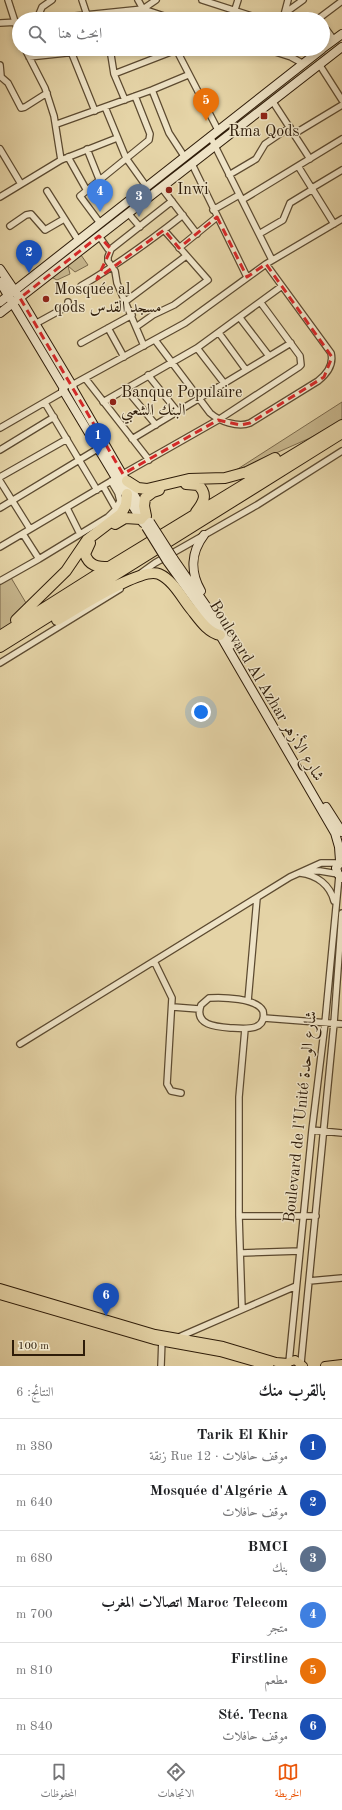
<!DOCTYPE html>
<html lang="ar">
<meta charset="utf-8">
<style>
body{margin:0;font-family:"Old Standard TT",Amiri,serif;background:#f2f2f2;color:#202124;direction:rtl}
.scale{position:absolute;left:12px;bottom:10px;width:73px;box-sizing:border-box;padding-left:4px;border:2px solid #2e1c09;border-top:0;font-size:11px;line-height:14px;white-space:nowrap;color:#2e1c09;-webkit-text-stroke:3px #eee3c6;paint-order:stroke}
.you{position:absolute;left:201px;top:712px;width:14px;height:14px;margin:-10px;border:3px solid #fff;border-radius:50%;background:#1a73e8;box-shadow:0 0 0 6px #1a73e833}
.badge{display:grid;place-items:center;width:26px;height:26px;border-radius:50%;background:#ea580c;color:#fff;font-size:13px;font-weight:700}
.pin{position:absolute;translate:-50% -33px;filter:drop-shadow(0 1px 2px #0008)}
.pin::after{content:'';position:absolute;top:21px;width:14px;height:12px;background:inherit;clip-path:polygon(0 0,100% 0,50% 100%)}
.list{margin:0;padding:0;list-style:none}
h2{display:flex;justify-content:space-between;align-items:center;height:52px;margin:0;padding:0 16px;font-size:17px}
h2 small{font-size:13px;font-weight:400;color:#757577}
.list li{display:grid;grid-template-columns:26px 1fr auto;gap:12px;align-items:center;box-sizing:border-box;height:56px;padding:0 16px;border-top:1px solid #e0e0e0}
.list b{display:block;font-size:15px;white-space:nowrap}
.list p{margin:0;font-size:13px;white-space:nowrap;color:#757577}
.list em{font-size:13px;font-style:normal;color:#757577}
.icon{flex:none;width:22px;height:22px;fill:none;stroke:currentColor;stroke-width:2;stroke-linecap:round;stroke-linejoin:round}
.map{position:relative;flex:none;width:342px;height:1366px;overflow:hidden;direction:ltr}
.search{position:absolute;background:#fff;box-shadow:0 2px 6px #0003;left:12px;right:12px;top:12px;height:44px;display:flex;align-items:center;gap:10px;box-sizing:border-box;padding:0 14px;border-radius:22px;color:#757577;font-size:15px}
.sheet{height:388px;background:#fff}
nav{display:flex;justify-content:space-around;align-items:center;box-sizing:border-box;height:56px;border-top:1px solid #e0e0e0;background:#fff;font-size:11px;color:#757577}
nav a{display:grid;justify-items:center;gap:2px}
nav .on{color:#ea580c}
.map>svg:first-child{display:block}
.green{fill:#c6b58c;stroke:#7a684a}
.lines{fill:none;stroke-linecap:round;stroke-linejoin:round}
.street-casing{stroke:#5c4a30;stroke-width:8}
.secondary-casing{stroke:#2e1c09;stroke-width:10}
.primary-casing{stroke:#2e1c09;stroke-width:10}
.highway-casing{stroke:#2e1c09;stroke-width:12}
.street{stroke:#eee3c6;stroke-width:5.5}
.secondary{stroke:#eee3c6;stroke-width:8}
.primary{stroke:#e5d4a7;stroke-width:8}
.highway{stroke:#e5d4a7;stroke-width:10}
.secondary-bridge-casing{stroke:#2e1c09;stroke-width:10;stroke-linecap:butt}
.secondary-bridge{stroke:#eee3c6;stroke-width:8}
.marked{fill:none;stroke:#d62828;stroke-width:3;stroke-dasharray:8 5;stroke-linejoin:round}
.poi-dot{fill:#8f2418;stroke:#eee3c6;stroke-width:1.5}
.labels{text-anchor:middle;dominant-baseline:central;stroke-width:3;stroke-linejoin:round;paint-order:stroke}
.poi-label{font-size:16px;fill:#2e1c09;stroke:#eee3c6;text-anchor:start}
.street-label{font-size:16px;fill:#2e1c09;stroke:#eee3c6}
</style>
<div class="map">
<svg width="342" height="1366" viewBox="0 0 342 1366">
<rect width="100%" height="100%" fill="#e5d4a7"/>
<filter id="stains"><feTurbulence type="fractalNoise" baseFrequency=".005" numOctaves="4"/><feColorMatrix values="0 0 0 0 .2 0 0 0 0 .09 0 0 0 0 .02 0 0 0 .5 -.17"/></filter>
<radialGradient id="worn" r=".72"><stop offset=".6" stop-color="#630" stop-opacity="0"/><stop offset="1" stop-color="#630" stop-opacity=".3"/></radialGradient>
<path class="green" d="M81 255 88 265 75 272 68 266 70 274 57 280 51 277Z
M342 402V420L310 438 233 472Z
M10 576 29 608 0 632V582Z"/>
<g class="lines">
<defs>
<path id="street" d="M8 0 19 34
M82 0 87 15
M138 0 143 9
M202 0 261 19
M143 9 173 19
M109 13V19
M285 13 303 0
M37 19 42 7 52 0
M46 19 143 9 156 0
M232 19 238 0
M283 19 288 0
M318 19 342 1
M0 23 19 22
M323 25 334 40
M25 49 45 88 54 116 61 160
M110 49 114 74 125 100
M176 49 218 130
M266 49 291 57 302 63
M72 54 95 111
M29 57 104 49
M319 64 342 100
M0 65 1 76
M114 74 176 50
M0 76 8 83 21 108 25 107 47 93
M152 90 169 133 184 156
M273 102 310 159
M105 107 126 158 146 186
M57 124 152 90 188 75
M294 134 342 105
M210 136 272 260
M0 149 21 184
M87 149 99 179
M68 157 86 189
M192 164 247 277
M298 166 334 224
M229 175 256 159 265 144 290 127
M161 187 197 234
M312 188 342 170
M47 191 78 240
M0 197 61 160 117 138
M242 200 342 139
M213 210 239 195
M128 213 140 227
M100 223 80 196 149 140 150 134 135 96
M10 226 26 215 31 214 45 230 64 219
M259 234 283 220 290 203 313 189
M99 236 108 249H111L172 201
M179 248 217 217
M111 249 108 257V261L115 271 117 283 144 346
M81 286C117 265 150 241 183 215
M126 301 186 256
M240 318 269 356
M35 324 66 307 68 305V302
M136 327 153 315 174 305 208 280 164 230
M108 328 124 357
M219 333 246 370
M155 340 210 413C219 421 238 428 250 423L318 381C327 374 334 365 331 353L266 264
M81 343 132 315
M197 348 224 383
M148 375 177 411
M85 378 149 460
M72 385 185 323 266 264 342 219
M125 388 156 425
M103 402 197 348 282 286
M45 403 97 490
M0 428 64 391
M132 439 291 343
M0 450 54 417
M123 474 218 420 299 367 301 365 300 356 261 303
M0 477 67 439
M0 481 30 529
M103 486 116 509
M0 508 99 448
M67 508 80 534
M23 534 39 559
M0 547 113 480
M141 573 155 563 257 505 342 451
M0 581 39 559 108 517 116 509 120 501 118 493 111 481
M0 663 120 589
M308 871H320L338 874
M300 873C317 875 330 885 334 901
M154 961 172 998 167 1084 171 1091 181 1093
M209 998C222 997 257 998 263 1011 267 1031 246 1029 232 1028 218 1027 193 1026 201 1005Z
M248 1001 257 898
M173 1007 199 1009
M264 1018 342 1024
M20 1044 290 877 321 863H339
M312 1130 342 1133
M239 1216H316
M241 1253 300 1251
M309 1281 342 1278
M242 1309 239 1216V1097L245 1029
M179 1337 296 1286
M289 1362 312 1130 325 1023 339 876
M301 1363 334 1023 342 913
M161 1366 162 1339"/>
<path id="secondary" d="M323 48 342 34
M0 269 23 303 72 385 73 389 144 512
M0 282 63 387
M0 302 322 49
M0 313 342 47
M71 384H65L63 390 143 523
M173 558 225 633
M167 561 220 635 335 833 339 847 340 861
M201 591C190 572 191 552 204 535
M224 628 231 645
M326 807 342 832
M342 860 336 868 338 874 342 878"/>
<path id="primary" d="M0 1288 155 1334 223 1346 276 1362 288 1363
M0 1295 154 1340 220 1352 269 1366
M286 1366 289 1362 295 1360 303 1366
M325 1366 342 1364"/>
<path id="highway" d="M127 481 138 488 147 489 189 479 225 478 247 472 275 458
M186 484 198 485C208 494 204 502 196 512
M146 516 144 506 145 498 153 492 159 490
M115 524 125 518 141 519
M90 543 85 554C89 566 97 567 109 567
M16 620 66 571 87 540 121 514 126 505 127 494
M57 620C75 610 141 566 159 574 173 580 182 598 191 609 199 619 207 632 220 635
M0 636 109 567 342 425
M0 647 342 433"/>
</defs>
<use href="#street" class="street-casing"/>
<use href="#secondary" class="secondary-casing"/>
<use href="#primary" class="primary-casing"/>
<use href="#highway" class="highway-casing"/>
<use href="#street" class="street"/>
<use href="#secondary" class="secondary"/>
<use href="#primary" class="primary"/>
<use href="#highway" class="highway"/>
<defs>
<path id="secondary-bridge" d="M150 522 173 558
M146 527 167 561"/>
</defs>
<use href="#secondary-bridge" class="secondary-bridge-casing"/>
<use href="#secondary-bridge" class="secondary-bridge"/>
</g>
<path class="marked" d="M217 217 247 277 266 264 332 357 324 377 250 423 240 425 218 420 123 474 20 298 99 236 111 249 97 279 164 230 179 248Z"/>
<g class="poi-dot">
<rect x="260" y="112" width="8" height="8" rx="2"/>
<circle cx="169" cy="190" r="4"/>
<circle cx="46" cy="299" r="4"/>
<circle cx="113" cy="402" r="4"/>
</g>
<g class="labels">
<g class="poi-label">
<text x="264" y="132" text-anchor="middle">Rma Qods</text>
<text x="177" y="190">Inwi</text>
<text x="54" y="290">Mosquée al<tspan x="54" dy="18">qods مسجد القدس</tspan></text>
<text x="121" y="393">Banque Populaire<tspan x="121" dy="18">البنك الشعبي</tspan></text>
</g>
<g class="street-label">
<text transform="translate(266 691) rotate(59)">Boulevard Al Azhar شارع الأزهر</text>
<text transform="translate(301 1117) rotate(-84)">Boulevard de l'Unité شارع الوحدة</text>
</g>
</g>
<rect width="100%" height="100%" filter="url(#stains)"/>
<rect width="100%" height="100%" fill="url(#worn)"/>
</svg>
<div class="scale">100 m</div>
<div class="you"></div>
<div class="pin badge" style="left:98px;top:456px;background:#1a4fb4">1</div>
<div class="pin badge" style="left:29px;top:273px;background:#1a4fb4">2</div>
<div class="pin badge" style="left:139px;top:217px;background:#5c6f8a">3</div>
<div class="pin badge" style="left:100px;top:212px;background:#3f7fe0">4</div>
<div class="pin badge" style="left:206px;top:121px;background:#e8710a">5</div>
<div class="pin badge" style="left:106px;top:1316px;background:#1a4fb4">6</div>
<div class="search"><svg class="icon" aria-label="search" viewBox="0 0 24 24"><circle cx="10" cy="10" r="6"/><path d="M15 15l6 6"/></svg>ابحث هنا</div>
</div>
<section class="sheet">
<h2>بالقرب منك<small>النتائج: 6</small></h2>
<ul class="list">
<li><span class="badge" style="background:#1a4fb4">1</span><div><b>Tarik El Khir</b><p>موقف حافلات · Rue 12 زنقة</p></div><em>380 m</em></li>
<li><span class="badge" style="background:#1a4fb4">2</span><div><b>Mosquée d'Algérie A</b><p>موقف حافلات</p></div><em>640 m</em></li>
<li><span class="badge" style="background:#5c6f8a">3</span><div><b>BMCI</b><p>بنك</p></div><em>680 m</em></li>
<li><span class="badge" style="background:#3f7fe0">4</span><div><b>Maroc Telecom اتصالات المغرب</b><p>متجر</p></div><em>700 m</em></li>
<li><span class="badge" style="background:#e8710a">5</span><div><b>Firstline</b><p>مطعم</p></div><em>810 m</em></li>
<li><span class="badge" style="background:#1a4fb4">6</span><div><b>Sté. Tecna</b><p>موقف حافلات</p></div><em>840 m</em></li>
</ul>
</section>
<nav>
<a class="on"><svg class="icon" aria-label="map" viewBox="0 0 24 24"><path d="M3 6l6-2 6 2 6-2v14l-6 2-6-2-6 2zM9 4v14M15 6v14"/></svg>الخريطة</a>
<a><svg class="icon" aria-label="directions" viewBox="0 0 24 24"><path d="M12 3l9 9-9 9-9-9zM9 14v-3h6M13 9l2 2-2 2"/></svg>الاتجاهات</a>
<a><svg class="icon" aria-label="saved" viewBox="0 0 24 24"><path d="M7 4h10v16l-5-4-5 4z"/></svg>المحفوظات</a>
</nav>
